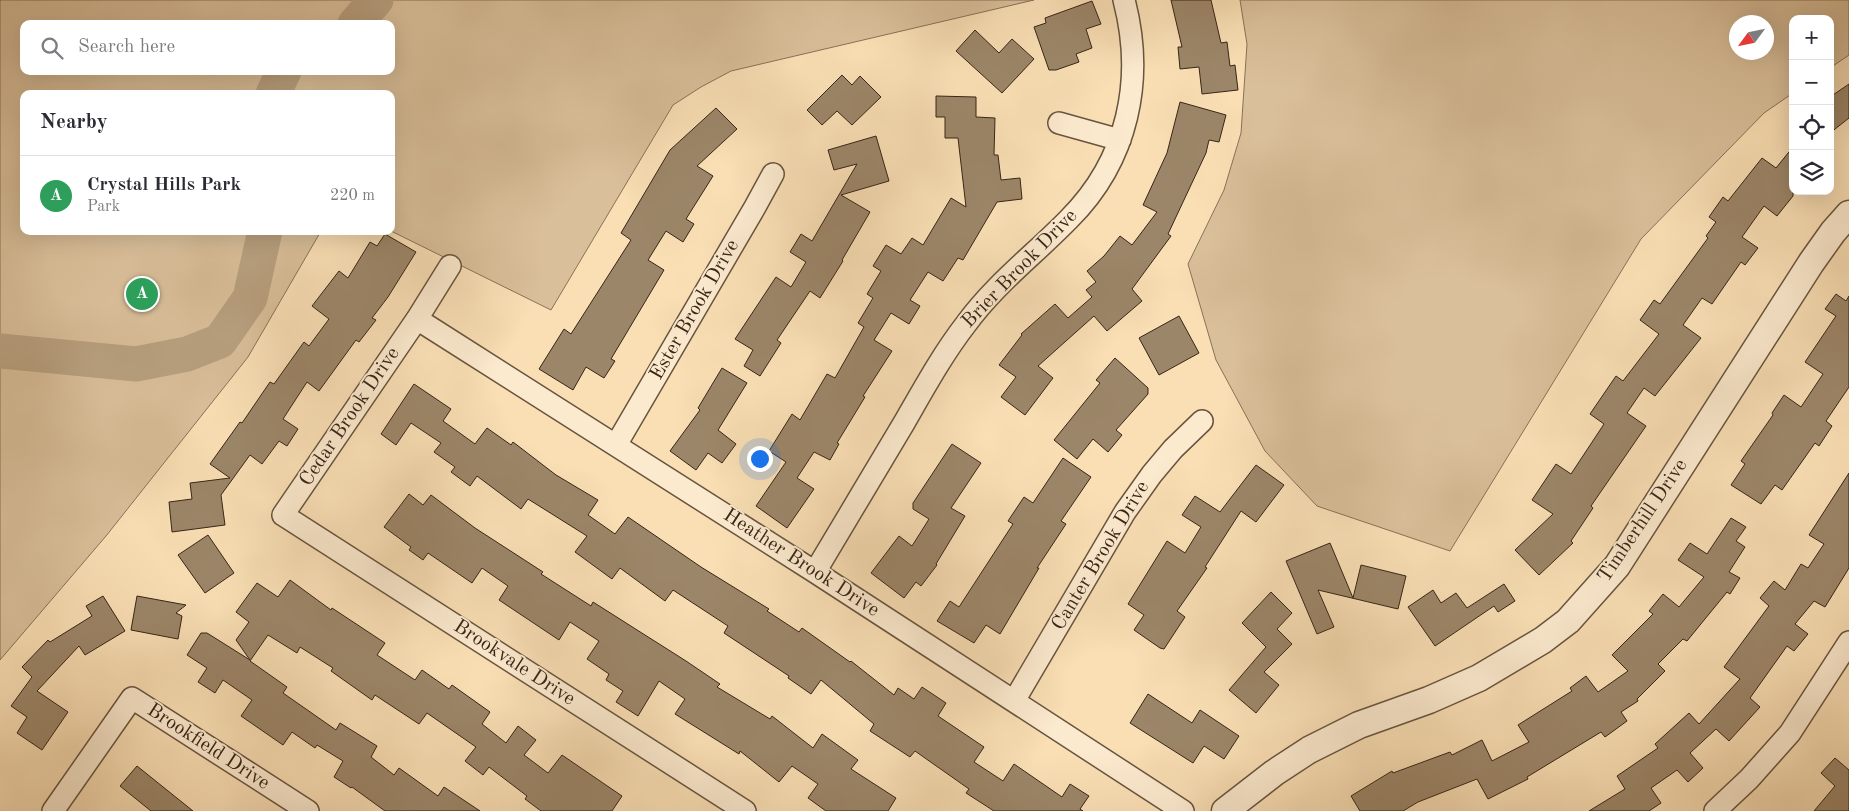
<!DOCTYPE html>
<meta charset="utf-8">
<style>
body{margin:0;font-family:"Old Standard TT",serif;background:#f2f2f3;color:#2b2b33}
.controls{position:absolute;right:15px;top:15px;display:grid;overflow:hidden;border-radius:10px;box-shadow:0 5px 20px #0002}
.controls button{width:45px;height:45px;display:grid;place-items:center;padding:0;border:0;border-bottom:1px solid #e1e1e2;background:#fff;color:#2b2b33;font:25px sans-serif}
.compass{position:absolute;left:1729px;top:15px;width:45px;height:45px;border-radius:50%;background:#fff;box-shadow:0 5px 20px #0002;rotate:237deg}
.you{position:absolute;left:759px;top:458px;width:18px;height:18px;margin:-12px;border:4px solid #fff;border-radius:50%;background:#1a73e8;box-shadow:0 0 0 8px #1a73e833}
.badge{display:grid;place-items:center;width:32px;height:32px;border-radius:50%;background:#1a73e8;color:#fff;font-size:16px;font-weight:700}
.pin{position:absolute;translate:-50% -50%;border:2px solid #fff;box-shadow:0 1px 5px #0006}
.list{margin:0;padding:0;list-style:none}
h2{display:flex;justify-content:space-between;align-items:center;height:65px;margin:0;padding:0 20px;font-size:21px}
h2 small{font-size:16px;font-weight:400;color:#7c7c81}
.list li{display:grid;grid-template-columns:32px 1fr auto;gap:15px;align-items:center;box-sizing:border-box;height:80px;padding:0 20px;border-top:1px solid #e1e1e2}
.list b{display:block;font-size:19px;white-space:nowrap}
.list p{margin:0;font-size:16px;white-space:nowrap;color:#7c7c81}
.list em{font-size:16px;font-style:normal;color:#7c7c81}
.icon{flex:none;width:28px;height:28px;fill:none;stroke:currentColor;stroke-width:2;stroke-linecap:round;stroke-linejoin:round}
.map{position:relative;flex:none;width:1849px;height:811px;overflow:hidden}
.search{position:absolute;background:#fff;box-shadow:0 5px 20px #0002;left:20px;top:20px;width:375px;height:55px;display:flex;align-items:center;gap:12px;box-sizing:border-box;padding:0 18px;border-radius:10px;color:#7c7c81;font-size:19px}
.panel{position:absolute;background:#fff;box-shadow:0 5px 20px #0002;left:20px;top:90px;width:375px;height:145px;border-radius:10px}
.map>svg:first-child{display:block}
.green{fill:#d9bf9a;stroke:#887258;fill-rule:evenodd}
.lines{fill:none;stroke-linecap:round;stroke-linejoin:round}
.river{stroke:#b8a07f;stroke-width:35}
.building{fill:#9c8669;stroke:#372516}
.minor-casing{stroke:#68543e;stroke-width:24}
.tertiary-casing{stroke:#68543e;stroke-width:29}
.minor{stroke:#fceacf;stroke-width:21}
.tertiary{stroke:#fceacf;stroke-width:26}
.labels{text-anchor:middle;dominant-baseline:central;stroke-width:4;stroke-linejoin:round;paint-order:stroke}
.street-label{font-size:20px;fill:#372516;stroke:#fceacf}
</style>
<div class="map">
<svg width="1849" height="811" viewBox="0 0 1849 811">
<rect width="100%" height="100%" fill="#fadfb5"/>
<filter id="stains"><feTurbulence type="fractalNoise" baseFrequency=".004" numOctaves="4"/><feColorMatrix values="0 0 0 0 .2 0 0 0 0 .09 0 0 0 0 .02 0 0 0 .5 -.17"/></filter>
<radialGradient id="worn" r=".72"><stop offset=".6" stop-color="#630" stop-opacity="0"/><stop offset="1" stop-color="#630" stop-opacity=".3"/></radialGradient>
<path class="green" d="M0 0H1034L731 71 701 87 673 105 551 310 391 231V94H24V231H321L248 357 106 536 0 660ZM24 24H391V71H24Z
M1240 0H1849V55L1830 68V19H1793V93L1764 113 1641 239 1450 551 1317 506 1265 451 1216 360 1188 264 1224 190 1241 133 1247 44ZM1736 22H1766V52H1736Z"/>
<g class="lines">
<path class="river" d="M355 24 376 0
M273 94 284 71
M0 351 136 364 187 354 220 341 250 298 265 231"/>
</g>
<path class="building" d="M1171 0H1211L1221 43 1227 42 1230 66 1235 65 1238 90 1202 94 1199 67 1180 69 1178 47H1182Z
M1092 1 1101 24 1086 29 1092 48 1076 54 1079 62 1056 70H1049L1034 27 1046 23 1045 18Z
M975 30 999 53 1012 39 1034 59 1002 93 956 51Z
M842 75 852 85 860 76 881 97 852 125 837 111 822 125 807 110Z
M1849 84V118L1830 133V97Z
M936 96 976 97V117L995 118 994 155H998L1001 180 1020 178 1022 199 997 202 963 260 958 258 943 281 928 272 910 300 920 306 909 324 891 313 874 340 892 351 863 396 865 397 837 443 839 444 830 460 814 452 797 478 814 489 787 528 756 506 786 462 769 451 792 414 800 420 827 374 835 378 864 327 858 323 873 298 867 294 881 271 873 266 886 245 901 254 912 238 923 245 951 198 966 207 958 138H945V117H936Z
M1180 102 1226 115 1219 142 1209 140 1206 153 1168 234 1171 236 1132 289 1142 301 1107 331 1094 316 1038 366 1053 378 1025 415 1001 397 1016 377 999 365 1022 335 1021 334 1055 304 1068 318 1092 297 1086 290 1096 282 1087 271 1104 256 1120 236 1132 245 1157 212 1143 205 1167 153Z
M716 108 737 129 697 166 713 176 686 219 694 224 683 242 666 231 648 260 664 270 611 359 615 361 604 378 586 367 573 390 539 369 564 329 571 334 631 240 621 233 670 150Z
M876 136 889 181 841 195 870 212 842 260 843 261 820 298 810 291 777 340 781 343 760 376 744 366 753 350 735 339 776 277 791 287 806 262 790 252 801 234 812 241 857 164 834 170 828 150Z
M1793 147V196L1777 216 1764 206 1742 237 1758 248 1745 265 1741 262 1712 304 1702 298 1683 325 1701 338 1655 396 1644 388 1627 413 1646 426 1591 506 1593 508 1571 541 1573 543 1539 575 1515 550 1553 514 1532 500 1556 464 1571 474 1604 424 1590 414 1616 376 1623 381 1659 334 1640 320 1654 300 1660 304 1708 238 1706 236 1716 222 1709 217 1723 197 1728 201 1762 158 1776 168Z
M385 234 416 252 388 297 372 318 376 320 359 342 356 340 319 391 307 382 283 419 298 429 287 446 279 441 262 464 250 455 221 495 225 525 172 532 169 502 192 499 190 483 230 478 210 464 240 422 242 423 270 382 274 384 304 342 309 346 329 319 312 306 339 271 348 278 370 242 377 246Z
M1836 294 1846 301 1849 296V387L1826 421 1832 426 1819 446 1815 443 1782 490 1775 485 1761 504 1731 485 1745 464 1741 461 1773 415 1772 413 1784 395 1801 407 1823 374 1805 362 1836 316 1825 309Z
M1179 316 1199 353 1159 375 1139 338Z
M1115 358 1148 388V394L1116 430 1122 435 1108 452 1093 439 1077 459 1054 440 1100 383 1096 380Z
M722 368 747 383 718 430 736 444 722 463 708 453 696 470 670 451 700 410 698 408Z
M414 384 451 409 443 421 475 444 487 428 511 445 513 442 556 475 598 500 588 515 615 534 628 517 701 567 769 609 767 611 799 632 802 628 850 662 851 661 894 695 898 688 914 699 922 687 946 703 938 716 984 747 974 762 1003 781 1014 764 1062 797 1070 784 1089 796 1080 809 1083 811H994L966 793 969 789 915 751 910 757 870 731 874 724 821 680 811 694 788 678 789 676 724 633 728 626 673 590 665 601 620 568 612 579 575 552 587 536 528 499 521 509 477 476 470 486 451 472 455 467 434 452 441 443 411 423 396 445 381 434Z
M952 444 981 463 951 508 965 516 936 564 937 565 921 586 916 582 904 598 871 573 899 536 912 546 929 519 913 509V503Z
M1063 458 1091 477 1061 521 1066 524 1037 568H1039L1000 634 986 625 974 643 937 621 950 601 959 607 1013 524 1008 521 1024 497 1033 503Z
M1256 465 1284 485 1256 522 1241 511 1205 567 1207 568 1177 611 1185 617 1164 649 1160 648 1134 630 1144 615 1128 604 1167 541 1185 553 1201 527 1182 515 1195 496 1220 512Z
M1849 473V568L1825 607 1814 601 1795 624 1808 634 1794 651 1787 646 1750 698 1760 707 1729 741 1716 729 1690 753 1703 768 1688 782 1677 770 1651 788 1661 803 1649 811H1589L1625 789 1617 776 1658 748 1655 744 1689 713 1699 724 1740 679 1724 667 1769 606 1760 598 1774 581 1785 590 1801 564 1808 568 1824 544 1809 535Z
M409 494 423 505 431 495 475 528 543 572 541 574 591 606 593 602 686 661 720 684 717 687 770 719 772 716 813 748 822 734 858 760 851 769 896 798 888 811H826L808 798 818 784 792 766 779 782 740 751 739 754 675 714 685 699 659 681 638 716 616 702 623 691 606 680 609 674 587 659 599 641 570 622 559 640 499 600 508 586 482 568 472 583 428 553 423 560 409 550 411 547 384 527Z
M1731 518 1746 527 1736 541 1745 547 1729 572 1740 578 1730 594 1727 592 1687 641 1683 639 1658 664 1665 671 1637 699 1638 701 1621 712 1627 721 1605 737 1601 732 1527 777 1528 779 1488 799 1477 779 1418 802 1403 811H1360L1351 796 1392 771 1393 773 1450 752 1452 755 1482 740 1492 761 1529 742 1518 725 1572 691 1570 688 1586 676 1598 692 1628 671 1612 655 1653 614 1649 611 1663 594 1679 607 1704 577 1678 560 1690 543 1707 554Z
M208 535 234 573 205 593 178 555Z
M1330 543 1353 598 1361 565 1406 576 1398 609 1318 590 1334 627 1317 634 1286 561Z
M290 580 331 610 332 608 385 643 377 655 415 680 422 670 449 689 452 685 490 712 482 724 506 743 518 726 536 740 524 755 548 773 562 755 622 796 612 811H541L525 799 527 796 489 767 483 775 465 761 476 747 427 713 419 724 375 695 372 700 331 671 333 668 300 647 297 653 268 635 250 661 287 687 283 693 336 730 340 723 377 746 371 757 394 775 399 768 438 796 444 787 480 811H385L352 787 351 788 334 777 343 761 317 745 315 748 292 732 283 745 241 716 252 700 223 680 215 693 198 682 207 668 187 655 201 633H207L250 660 236 640 249 622 236 612 257 583 278 597Z
M1504 584 1515 601 1498 612 1494 606 1435 646 1408 607 1433 590 1441 603 1456 593 1467 608Z
M1271 592 1292 613 1277 629 1292 644 1264 672 1279 685 1256 713 1229 690 1266 647 1242 623Z
M103 596 125 631 85 655 79 646 37 691 68 712 42 750 17 733 27 717 11 706 32 677 22 667 48 640 50 642 92 616 86 606Z
M137 596 186 605 176 613 182 616 178 639 131 630Z
M1148 694 1192 723 1200 710 1239 736 1224 759 1204 746 1193 763 1130 723Z
M1835 758 1849 770V811H1814L1835 786 1821 773Z
M137 766 193 811H151L120 786Z"/>
<g class="lines">
<defs>
<path id="minor" d="M1059 123 1120 140
M450 266 417 319 283 515 745 811
M417 319 815 572 1183 811
M616 445 755 207 773 174
M815 572C845 522 874 473 904 423 923 390 942 355 966 324 995 284 1035 254 1069 219 1128 160 1145 80 1124 0
M1014 701 1125 512 1152 474 1173 449 1202 421
M53 811 132 698 308 811
M1715 811 1749 779 1790 733 1849 642"/>
<path id="tertiary" d="M1225 811 1274 773 1309 750 1359 725 1429 700 1479 678 1543 640 1568 621 1617 566 1811 263 1833 232 1849 214"/>
</defs>
<use href="#minor" class="minor-casing"/>
<use href="#tertiary" class="tertiary-casing"/>
<use href="#minor" class="minor"/>
<use href="#tertiary" class="tertiary"/>
</g>
<g class="labels">
<g class="street-label">
<text transform="translate(1020 269) rotate(-46)">Brier Brook Drive</text>
<text transform="translate(695 310) rotate(-60)">Ester Brook Drive</text>
<text transform="translate(350 417) rotate(-56)">Cedar Brook Drive</text>
<text transform="translate(1643 521) rotate(-56)">Timberhill Drive</text>
<text transform="translate(1101 556) rotate(-59)">Canter Brook Drive</text>
<text transform="translate(801 563) rotate(33)">Heather Brook Drive</text>
<text transform="translate(514 663) rotate(33)">Brookvale Drive</text>
<text transform="translate(208 747) rotate(33)">Brookfield Drive</text>
</g>
</g>
<rect width="100%" height="100%" filter="url(#stains)"/>
<rect width="100%" height="100%" fill="url(#worn)"/>
</svg>
<div class="controls">
<button>+</button>
<button>−</button>
<button><svg class="icon" aria-label="locate" viewBox="0 0 24 24"><circle cx="12" cy="12" r="6"/><path d="M12 2v4M12 18v4M2 12h4M18 12h4"/></svg></button>
<button><svg class="icon" aria-label="layers" viewBox="0 0 24 24"><path d="M12 4l9 5-9 5-9-5zM3 14l9 5 9-5"/></svg></button>
</div>
<svg class="compass" viewBox="-18 -18 36 36"><path d="M0-13l5 13h-10z" fill="#e53935"/><path d="M0 13l5-13h-10z" fill="#7c7c81"/></svg>
<div class="you"></div>
<div class="pin badge" style="left:142px;top:294px;background:#2e9e5b">A</div>
<div class="search"><svg class="icon" aria-label="search" viewBox="0 0 24 24"><circle cx="10" cy="10" r="6"/><path d="M15 15l6 6"/></svg>Search here</div>
<section class="panel">
<h2>Nearby<small></small></h2>
<ul class="list">
<li><span class="badge" style="background:#2e9e5b">A</span><div><b>Crystal Hills Park</b><p>Park</p></div><em>220 m</em></li>
</ul>
</section>
</div>
